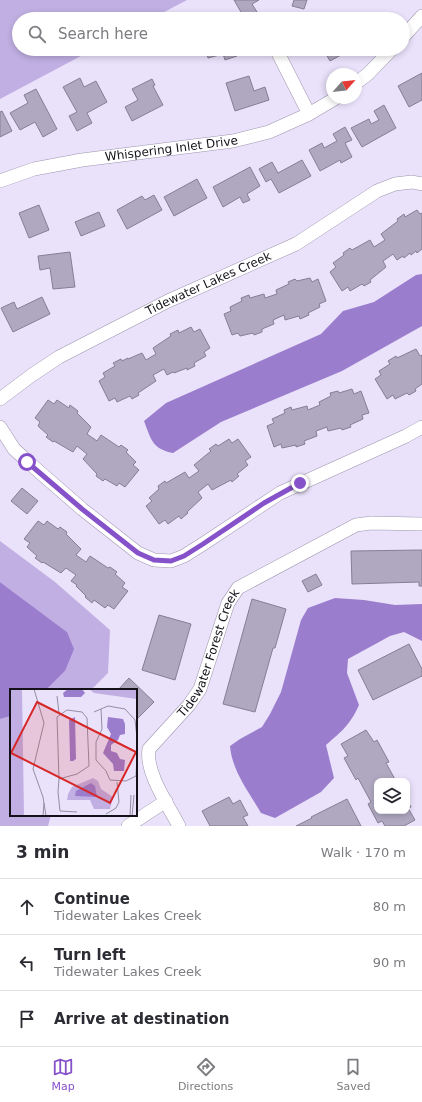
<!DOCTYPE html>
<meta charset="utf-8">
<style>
body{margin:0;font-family:"DejaVu Sans",sans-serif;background:#f2f2f3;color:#2b2b33}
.controls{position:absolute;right:12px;bottom:12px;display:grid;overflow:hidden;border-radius:8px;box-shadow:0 2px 6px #0003}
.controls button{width:36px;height:36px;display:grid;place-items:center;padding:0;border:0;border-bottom:1px solid #e1e1e2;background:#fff;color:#2b2b33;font:20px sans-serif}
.compass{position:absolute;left:326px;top:68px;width:36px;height:36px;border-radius:50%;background:#fff;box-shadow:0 2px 6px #0003;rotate:63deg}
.stop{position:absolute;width:12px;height:12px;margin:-9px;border:3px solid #8652ca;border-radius:50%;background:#fff}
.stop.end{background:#8652ca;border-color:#fff;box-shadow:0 1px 4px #0008}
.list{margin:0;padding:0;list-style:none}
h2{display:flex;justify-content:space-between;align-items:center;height:52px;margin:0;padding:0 16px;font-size:17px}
h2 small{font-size:13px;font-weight:400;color:#7c7c81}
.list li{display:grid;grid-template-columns:26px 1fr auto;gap:12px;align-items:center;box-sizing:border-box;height:56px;padding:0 16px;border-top:1px solid #e1e1e2}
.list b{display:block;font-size:15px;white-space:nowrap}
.list p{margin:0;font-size:13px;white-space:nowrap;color:#7c7c81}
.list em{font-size:13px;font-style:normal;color:#7c7c81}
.icon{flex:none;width:22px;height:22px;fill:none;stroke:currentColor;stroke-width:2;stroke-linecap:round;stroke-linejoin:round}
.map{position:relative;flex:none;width:422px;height:826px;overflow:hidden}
.search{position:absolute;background:#fff;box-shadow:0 2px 6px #0003;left:12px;right:12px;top:12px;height:44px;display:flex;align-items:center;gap:10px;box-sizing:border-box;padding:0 14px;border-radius:22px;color:#7c7c81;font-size:15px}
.sheet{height:220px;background:#fff}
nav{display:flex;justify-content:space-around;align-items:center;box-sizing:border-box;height:56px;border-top:1px solid #e1e1e2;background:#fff;font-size:11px;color:#7c7c81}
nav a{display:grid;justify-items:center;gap:2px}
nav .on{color:#8652ca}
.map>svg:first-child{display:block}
.green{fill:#c1afe3}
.water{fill:#9b7dcd}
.building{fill:#afa8c0;stroke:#867e95}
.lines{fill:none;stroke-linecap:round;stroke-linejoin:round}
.minor-casing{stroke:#9d95ad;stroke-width:14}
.minor{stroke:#fff;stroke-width:13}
.route{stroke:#8652ca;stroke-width:5}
.labels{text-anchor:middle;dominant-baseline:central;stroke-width:3;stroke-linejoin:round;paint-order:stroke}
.street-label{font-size:12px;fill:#141119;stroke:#fff}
.inset-road{fill:none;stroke:#948ea1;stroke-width:1}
.view{fill:#d62828;fill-opacity:0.15;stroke:#d62828;stroke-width:2}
.inset-edge{fill:none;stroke:#141119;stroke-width:2}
</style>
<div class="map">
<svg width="422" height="826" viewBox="0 0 422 826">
<rect width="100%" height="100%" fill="#eae2fb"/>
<path class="green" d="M0 0H187L151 19H19V49H94L0 99Z
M0 541 55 582 110 630 108 673 91 690H46L65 671 67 632 0 582Z
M11 716V815H51L48 826H0V719Z"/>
<path class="water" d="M422 274V326L342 371 221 422 173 453C152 449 151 439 144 421L166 403 321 334 343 311 374 302 416 275Z
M0 582 67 632 74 649 65 671 46 690H11V716L0 719Z
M335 598 364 600 395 605 422 604V641L404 632 390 636 348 659 347 673 359 705C350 725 342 731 326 745L334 778 321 792 275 818 261 813C249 792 232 771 230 746L240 739 262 727 270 714 281 692 301 620 308 608Z"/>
<path class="building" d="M234 0H259L252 4 257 12 245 19Z
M294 0H307L304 9 292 6Z
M206 49H235L237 56 225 60 223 54 208 58Z
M323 49H349L350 50 330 61Z
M422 73V100L409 107 398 86Z
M249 76 254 91 265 87 269 100 235 111 226 83Z
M80 78 84 87 96 81 107 102 87 113 92 123 77 131 69 116 77 112 63 87Z
M152 79 155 85 153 86 163 105 132 121 125 107 138 100 132 89Z
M36 89 57 129 43 137 35 122 20 130 10 113 28 103 24 95Z
M384 105 396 128 362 147 351 128 369 119 371 124 379 120 374 111Z
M2 111 12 131 0 137V112Z
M345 127 352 140 345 143 352 157 341 163 340 160 320 171 309 150 322 143 324 148 337 141 333 134Z
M302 160 311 176 279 193 271 179 266 182 259 169 272 162 278 173Z
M250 167 260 186 247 194 250 200 243 203 240 197 223 207 213 187Z
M197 179 207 198 174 216 164 197Z
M154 195 162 210 127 229 117 210 142 196 145 200Z
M39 205 49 230 29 238 19 213Z
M417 210 420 214 422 213V249L417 253 416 251 411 255 410 253 404 258 403 256 397 260 393 254 383 261 386 267 370 280 371 282 364 286 362 284 350 291 348 287 342 291 330 272 336 267 333 263 344 255 343 253 350 248 352 250 370 240 374 247 385 240 381 234 398 221 397 219 404 214 405 217Z
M99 212 105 226 81 236 75 222Z
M70 252 75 287 53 289 50 268 40 270 38 256Z
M310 278 312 282 318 279 326 301 319 304 320 307 308 313 309 315 300 319 299 316 285 320 284 315 273 320 274 324 262 329V332L254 335 253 333 240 336 238 333 232 335 224 314 231 311 230 307 242 301 241 298 249 295 250 298 264 294 265 298 277 294 276 290 289 284 288 282 295 279 297 281Z
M42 297 50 314 13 332 1 308 14 302 17 309Z
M191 327 194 332 200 329 210 348 204 352 206 356 194 363 195 366 187 370V368L174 373 173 372 167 375 164 369 153 375 156 381 138 393 139 395 132 399 130 396 117 402 115 398 109 401 99 381 105 377 103 373 115 366 113 363 121 359 122 361 128 358V359L142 353 146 360 156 354 153 348 171 336 170 334 178 330 179 333Z
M416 349 420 356 422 355V384L415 389 416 391 409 395 407 393 395 399 393 395 387 399 375 379 381 375 379 371 390 364 388 361 396 356 397 358Z
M352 389 354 394 361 391 369 413 362 415 363 419 350 425 351 427 342 430 341 428 328 431 327 427 316 431 317 436 304 441 305 444 296 447V445L282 448 281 444 274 447 267 426 274 423 272 419 285 413 284 410 291 407 292 410 307 406 308 410 320 405 319 402 331 396 330 393 338 391 339 393Z
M48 400 54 404 57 400 69 408 70 405 78 411 77 413 91 427 87 434 97 441 101 435 119 447 121 445 128 450 126 452 136 462 133 465 139 470 125 487 119 483 117 486 105 479 103 481 96 476 97 474 83 459 87 454 77 446 73 452 54 441 53 442 46 437 48 435 38 426 40 422 35 418Z
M229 439 232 443 238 439 251 457 245 461 248 465 237 474 239 476 232 482 231 480 212 490 208 484 198 492 202 498 187 512 188 513 181 519 179 516 168 524 165 520 159 524 146 506 152 501 149 498 159 489 158 486 165 481 166 483 185 472 189 478 199 471 194 465 211 451 209 449 216 444 218 446Z
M22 488 38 501 27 514 11 501Z
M38 521 44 525 47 521 58 529 60 527 67 532 66 534 81 549 76 555 86 562 90 556 108 568 110 567 117 572 115 574 125 583 122 587 128 591 114 609 108 605 105 608 94 600 92 603 85 597 86 596 76 586 77 585 71 581 76 575 66 568 61 573 43 562 42 563 35 558 37 556 27 547 30 543 24 539Z
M422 550V586H419V582L352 584 351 551Z
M316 574 322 585 308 592 302 581Z
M252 599 286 609 275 648H273L255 712 223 704Z
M159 615 191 624 175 680 142 670Z
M409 644 422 669V676L373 700 358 670Z
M129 678 154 702 136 720V690H118Z
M366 730 374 742 377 740 389 762 386 763 396 781H377V811H407V800L411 807 408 808 415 820 404 826H385L382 821 378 823 368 804 371 802 358 778 356 780 344 758 348 756 341 744Z
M229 797 233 804 240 800 248 815 243 817 248 826H210L202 811Z
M347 799 361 826H296L312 818 311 817Z"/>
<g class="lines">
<defs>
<g id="minor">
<path d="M403 37 422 16"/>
<path d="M276 49 309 114"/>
<path d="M356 83 368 74 392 49"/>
<path id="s1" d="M0 181 34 169 82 160 233 141 269 132 309 114 336 98"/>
<path id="s2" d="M0 399 32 375 59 357 168 301 296 244 377 191 395 184 412 182 422 184"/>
<path d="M0 427 14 449 27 461 82 509 138 553 154 560 171 561 184 556 203 544 280 493 406 436 422 427"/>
<path d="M128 826 166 801"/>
<path id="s3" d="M179 826C168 805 145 772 149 749L189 705 200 689 228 603 238 588 356 525 371 523 422 524"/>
</g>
</defs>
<use href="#minor" class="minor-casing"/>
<use href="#minor" class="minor"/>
</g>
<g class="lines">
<path class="route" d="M27 462 82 509 138 553 154 560 171 561 184 556 203 544 264 503 300 483"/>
</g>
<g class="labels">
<g class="street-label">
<text stroke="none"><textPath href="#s1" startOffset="175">Whispering Inlet Drive</textPath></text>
<text stroke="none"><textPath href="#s2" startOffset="239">Tidewater Lakes Creek</textPath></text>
<text stroke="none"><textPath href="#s3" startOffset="199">Tidewater Forest Creek</textPath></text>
</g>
</g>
<g transform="translate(10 689)">
<rect width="127" height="127" fill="#eae2fb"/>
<path d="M0 0H12L14 127H0ZM79 0H127V10L84 4ZM83 89 88 92 91 100 103 108 100 120H84L80 111H57L58 105 62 98Z" fill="#c1afe3"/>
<path d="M58 0H72L75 4 71 8H54L53 4ZM65 28 66 70 63 72H60V68L59 31ZM98 28 113 30 115 35V45L110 46 108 51 101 56V62L107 64 110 70 115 71 114 82H104L103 75 93 64 101 45 97 38ZM81 94 85 97 87 108 65 107 66 102Z" fill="#9b7dcd"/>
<path class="inset-road" d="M24 0 34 34 23 80 33 108 36 127M47 7 49 24M91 20 92 40 86 53V71L96 82 100 91 116 92 126 87 127 67M84 23 98 17 115 20 125 31 127 49M49 90 47 28 57 21 72 23 77 29 79 77 67 85 49 90 48 103 50 122 67 123M96 125 106 119 109 113 107 93M33 127 34 114M120 127 121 106M122 127 124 106"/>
<path class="view" d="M27 13 126 63 100 114 1 64Z"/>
<rect width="127" height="127" class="inset-edge"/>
</g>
</svg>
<div class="controls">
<button><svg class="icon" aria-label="layers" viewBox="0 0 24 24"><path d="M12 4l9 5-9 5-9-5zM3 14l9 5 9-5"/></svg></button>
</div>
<svg class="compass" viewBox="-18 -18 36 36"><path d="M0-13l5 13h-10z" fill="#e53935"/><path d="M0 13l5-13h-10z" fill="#7c7c81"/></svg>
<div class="stop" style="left:27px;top:462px"></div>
<div class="stop end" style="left:300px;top:483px"></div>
<div class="search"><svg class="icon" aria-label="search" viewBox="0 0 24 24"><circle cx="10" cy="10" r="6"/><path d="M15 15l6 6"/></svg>Search here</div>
</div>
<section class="sheet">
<h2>3 min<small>Walk · 170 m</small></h2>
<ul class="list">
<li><svg class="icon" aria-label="ahead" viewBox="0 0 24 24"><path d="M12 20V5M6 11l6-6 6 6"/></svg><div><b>Continue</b><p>Tidewater Lakes Creek</p></div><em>80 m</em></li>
<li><svg class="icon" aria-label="left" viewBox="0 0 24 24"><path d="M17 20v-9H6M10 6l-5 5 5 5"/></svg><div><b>Turn left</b><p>Tidewater Lakes Creek</p></div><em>90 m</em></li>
<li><svg class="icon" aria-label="arrive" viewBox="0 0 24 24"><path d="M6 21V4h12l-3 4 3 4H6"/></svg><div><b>Arrive at destination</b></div></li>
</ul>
</section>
<nav>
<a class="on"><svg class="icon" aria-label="map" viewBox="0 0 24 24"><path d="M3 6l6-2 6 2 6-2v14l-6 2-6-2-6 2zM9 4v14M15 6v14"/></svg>Map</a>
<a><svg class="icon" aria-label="directions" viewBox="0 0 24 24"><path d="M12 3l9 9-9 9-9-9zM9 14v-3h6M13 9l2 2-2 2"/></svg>Directions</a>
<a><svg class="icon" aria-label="saved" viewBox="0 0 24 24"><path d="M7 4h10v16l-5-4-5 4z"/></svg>Saved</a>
</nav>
